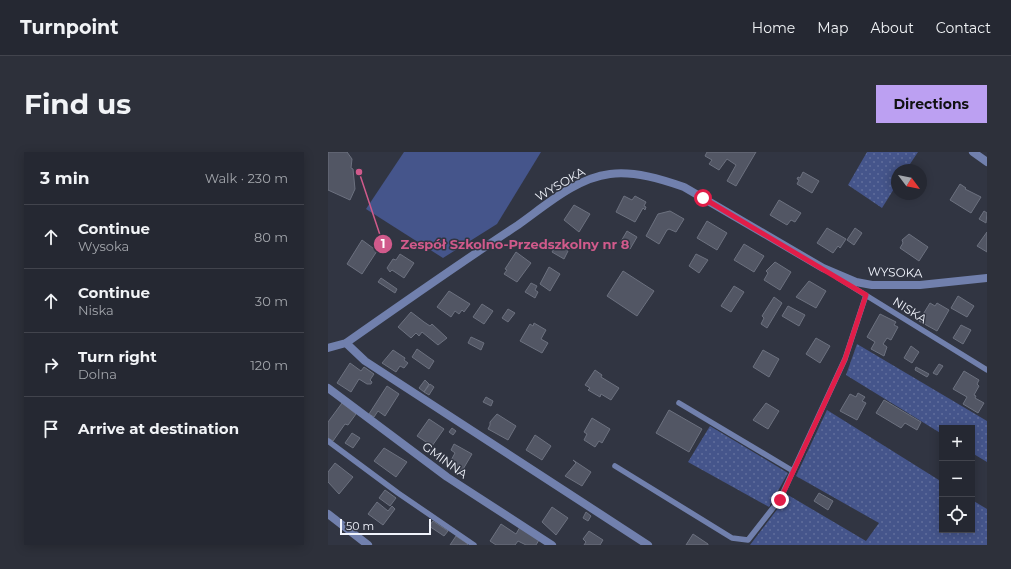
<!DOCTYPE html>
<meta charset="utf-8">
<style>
body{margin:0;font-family:Montserrat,sans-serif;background:#2d303a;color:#f1f3f6}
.controls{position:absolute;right:12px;bottom:12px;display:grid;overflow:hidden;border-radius:0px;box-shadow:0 2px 10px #0003}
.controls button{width:36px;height:36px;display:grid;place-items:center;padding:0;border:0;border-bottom:1px solid #42444d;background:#252832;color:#f1f3f6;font:20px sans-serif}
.compass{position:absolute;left:563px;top:12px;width:36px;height:36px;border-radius:50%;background:#252832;box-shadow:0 2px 10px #0003;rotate:122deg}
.scale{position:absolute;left:12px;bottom:10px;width:91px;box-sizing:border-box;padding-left:4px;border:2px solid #f1f4fc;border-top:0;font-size:11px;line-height:14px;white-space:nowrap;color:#f1f4fc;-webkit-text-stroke:3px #313542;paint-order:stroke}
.stop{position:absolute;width:12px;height:12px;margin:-9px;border:3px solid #e11d48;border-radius:50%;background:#fff}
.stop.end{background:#e11d48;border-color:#fff;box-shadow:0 1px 4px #0008}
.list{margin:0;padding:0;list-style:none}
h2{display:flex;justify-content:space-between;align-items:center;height:52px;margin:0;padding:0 16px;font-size:17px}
h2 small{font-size:13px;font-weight:400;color:#a3a6ac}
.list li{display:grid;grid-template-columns:26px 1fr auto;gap:12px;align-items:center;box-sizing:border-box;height:64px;padding:0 16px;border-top:1px solid #42444d}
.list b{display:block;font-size:15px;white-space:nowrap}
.list p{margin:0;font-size:13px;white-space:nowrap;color:#a3a6ac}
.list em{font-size:13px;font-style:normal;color:#a3a6ac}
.icon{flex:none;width:22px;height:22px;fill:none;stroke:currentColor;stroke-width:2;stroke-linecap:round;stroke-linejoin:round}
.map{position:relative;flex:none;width:659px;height:393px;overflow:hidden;border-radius:0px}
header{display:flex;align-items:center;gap:24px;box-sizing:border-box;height:56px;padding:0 20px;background:#252832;border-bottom:1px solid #42444d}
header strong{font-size:19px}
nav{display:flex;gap:22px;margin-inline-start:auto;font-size:14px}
.intro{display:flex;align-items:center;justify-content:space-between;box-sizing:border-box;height:96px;padding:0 24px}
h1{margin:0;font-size:28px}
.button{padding:10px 18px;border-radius:0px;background:#bca0f2;color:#111;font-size:14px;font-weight:700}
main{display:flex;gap:24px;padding:0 24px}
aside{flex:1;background:#252832;border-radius:0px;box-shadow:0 2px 10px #0003}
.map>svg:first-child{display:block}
.grass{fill:url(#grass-dots)}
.pitch{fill:#45558b}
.building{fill:#525664;stroke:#6c717f}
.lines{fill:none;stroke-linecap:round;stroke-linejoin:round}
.service{stroke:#7180ad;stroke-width:5.5}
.minor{stroke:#7180ad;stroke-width:8}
.tertiary{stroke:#7180ad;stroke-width:8}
.route{stroke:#e11d48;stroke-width:5}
.labels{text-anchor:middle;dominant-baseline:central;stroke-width:3;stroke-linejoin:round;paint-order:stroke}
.street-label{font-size:12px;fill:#f1f4fc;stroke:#313542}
.leader{fill:none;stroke:#d05a8b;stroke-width:1.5}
.callout-dot{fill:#d05a8b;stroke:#313542;stroke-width:1.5}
.mark-label{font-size:12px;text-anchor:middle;font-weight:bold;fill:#fff}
.callout-label{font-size:13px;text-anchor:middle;font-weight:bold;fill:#d05a8b;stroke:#313542;stroke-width:3;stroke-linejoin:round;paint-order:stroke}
</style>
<header>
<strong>Turnpoint</strong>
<nav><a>Home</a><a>Map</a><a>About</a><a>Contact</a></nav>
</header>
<div class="intro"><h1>Find us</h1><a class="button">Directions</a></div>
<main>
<aside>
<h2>3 min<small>Walk · 230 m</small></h2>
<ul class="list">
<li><svg class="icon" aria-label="ahead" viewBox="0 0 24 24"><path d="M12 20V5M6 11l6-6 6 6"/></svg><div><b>Continue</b><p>Wysoka</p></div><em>80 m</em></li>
<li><svg class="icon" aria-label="ahead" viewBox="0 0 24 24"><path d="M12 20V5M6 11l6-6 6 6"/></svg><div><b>Continue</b><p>Niska</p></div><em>30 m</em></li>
<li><svg class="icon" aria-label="right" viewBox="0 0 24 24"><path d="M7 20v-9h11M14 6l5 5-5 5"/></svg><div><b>Turn right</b><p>Dolna</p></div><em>120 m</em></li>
<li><svg class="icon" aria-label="arrive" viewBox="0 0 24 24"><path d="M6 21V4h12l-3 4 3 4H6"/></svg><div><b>Arrive at destination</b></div></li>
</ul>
</aside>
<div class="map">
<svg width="659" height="393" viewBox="0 0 659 393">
<defs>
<pattern id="grass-dots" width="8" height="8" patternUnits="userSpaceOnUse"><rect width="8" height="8" fill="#45558b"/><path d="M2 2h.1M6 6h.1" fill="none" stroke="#606e9c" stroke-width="1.8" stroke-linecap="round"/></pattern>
</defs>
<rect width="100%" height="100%" fill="#313542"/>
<path class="grass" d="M539 0H590L578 18H569V32L554 56 520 33Z
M529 192 659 269V310L644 301V276H614V282L518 223Z
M499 258 614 330V378H644V348L659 357V393H422L460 343 538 389 551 371 468 324Z
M382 274 460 321 441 355 360 310Z"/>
<path class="pitch" d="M76 0H213L169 72 115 106 38 57Z"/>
<path class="building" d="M0 0H19L24 7 23 16 25 17 27 37 22 48 0 38Z
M379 0H428L408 34 399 29 408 13 399 7 391 18 381 12 384 8 377 4Z
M475 20 491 29 484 41 469 32 471 28 469 27 470 25 472 26Z
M632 32 638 36 637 37 653 45 643 61 622 48Z
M296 44 304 48 307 44 318 50 316 54 318 55 317 58 315 56 307 70 288 60Z
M451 48 473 61 467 70 463 68 459 73 442 63Z
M246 53 262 62 251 80 236 68Z
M342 59 356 67 348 80 341 77 339 78 331 92 318 84 330 62Z
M656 59 659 61 658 71 651 67Z
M379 69 399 81 389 98 369 86Z
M499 76 518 87 512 96 510 94 505 101 489 91Z
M527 76 534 81 526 93 519 88Z
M299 79 309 85 302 97 292 91Z
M659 80V100L649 94Z
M581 82 600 95 591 109 572 96 575 91 574 88Z
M34 88 49 99 34 122 19 112Z
M230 90 240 99 236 107 224 100Z
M416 92 436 104 426 120 406 108Z
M188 100 203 111 189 130 176 122 179 118 177 117Z
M72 102 86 111 76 126 64 118 62 120 59 116 65 107 68 108Z
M368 102 380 108 371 121 361 114Z
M447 110 463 120 452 138 436 128 440 121 438 119Z
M221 115 232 122 222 139 212 132Z
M295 119 326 139 309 164 279 144Z
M53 126 69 137 67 141 50 130Z
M481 129 498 139 488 156 468 145Z
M203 131 209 134 207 138 210 140 207 146 197 140Z
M406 134 416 140 403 160 393 154Z
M121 139 142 152 136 160 134 158 131 162 127 159 123 165 109 155Z
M630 144 646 154 639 165 623 156Z
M446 145 454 151 439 176 433 172 436 166 434 164Z
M602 151 607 154 609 151 621 158 609 179 591 169Z
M154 152 165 159 156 172 145 165Z
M460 154 477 163 471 174 454 164Z
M180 157 187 161 180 170 174 166Z
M83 160 96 170 102 174 104 172 119 186 110 193 94 180 91 184 88 181 83 186 70 175Z
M552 162 568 170 566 173 570 175 563 188 559 186 555 192 559 195 556 204 543 197 547 190 539 185Z
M206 171 218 178 213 187 220 191 214 201 192 189 202 172 205 174Z
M633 173 643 178 635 192 625 186Z
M143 185 156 191 153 198 140 191Z
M488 186 502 194 492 211 478 202Z
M583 194 591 200 584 211 576 206Z
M89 197 106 209 101 217 84 205Z
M65 198 77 206 76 208 80 211 76 216 72 214 68 220 54 211Z
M435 198 451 207 441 225 425 215Z
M22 211 33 219 36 215 46 222 42 228 44 230 43 232H39L31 227 23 240 9 231Z
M611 212 615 214 609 223 605 221Z
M588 215 601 222 599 225 587 218Z
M267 218 274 223 273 225 291 236 283 248 273 242 272 245 260 238 262 236 257 233Z
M636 219 651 228 649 232 651 234 646 243 648 244 647 246 656 251 650 261 635 252 639 245 625 237Z
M97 228 101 232 96 240 91 236Z
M102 232 106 235 101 243 96 240Z
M59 234 71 242 57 264 50 259 46 265 41 262Z
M530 241 537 245 534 249 538 251 529 268 512 259 522 242 528 245Z
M158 245 165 249 163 254 155 250Z
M556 248 593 270 589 278 577 271 573 276 548 261Z
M14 251 28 262 20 273 17 272 5 289 0 286V270Z
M438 251 451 259 440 277 425 268Z
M341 258 374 277 361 300 328 281Z
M169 262 188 274 180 288 160 277 162 273V270Z
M264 266 282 277 274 291 271 289 267 295 256 288 259 282 256 280Z
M101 267 116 277 104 294 89 284Z
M124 276 128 279 125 283 121 280Z
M24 281 32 286 25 296 17 291Z
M207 283 223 294 214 308 198 298Z
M126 292 144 302 134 319 121 312 127 301 123 298Z
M56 296 79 310 68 325 46 309Z
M245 308 263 320 254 334 237 324 248 311Z
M7 311 25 325 11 342 0 330V320Z
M57 338 68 346 62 354 51 346Z
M491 341 505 349 500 358 486 349Z
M49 350 60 359 64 354 67 357 55 373 40 362Z
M224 355 240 366 228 383 214 370Z
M258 360 263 364 260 369 255 366Z
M105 369 120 379 116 384 101 374Z
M173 372 188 382 192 375 211 388 208 393H198L190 389 187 393H168L162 389Z
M261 379 275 388 272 393H256L258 390 255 387Z
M365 382 380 392V393H358Z
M128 384 140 392 139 393H122Z"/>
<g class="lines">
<path class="service" d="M510 126 659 218
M351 251 465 319
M0 289 70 341 146 393
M287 314 404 386 420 388 452 347 517 207 538 143"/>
<path class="minor" d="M645 0 659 10
M18 191 37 209 320 393
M0 196 18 191C75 151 132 111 190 73 217 54 248 26 282 22 307 19 333 27 356 35L495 116 528 130 544 133H592L659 126
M0 236 119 325 224 393"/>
<path class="tertiary" d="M0 362 40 393"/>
</g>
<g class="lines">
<path class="route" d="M375 46 538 143 517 207 452 348"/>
</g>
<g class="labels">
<g class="street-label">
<text transform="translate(232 32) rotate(-30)">WYSOKA</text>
<text transform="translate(567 120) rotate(2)">WYSOKA</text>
<text transform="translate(582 158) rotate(32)">NISKA</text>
<text transform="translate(117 308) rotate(36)">GMINNA</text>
</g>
</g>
<path class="leader" d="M31 20L55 92"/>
<g class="callout-dot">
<circle cx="31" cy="20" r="4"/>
<circle cx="55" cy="92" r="10"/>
</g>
<g class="mark-label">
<text x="55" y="96">1</text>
</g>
<g class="callout-label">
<text x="187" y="97">Zespół Szkolno-Przedszkolny nr 8</text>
</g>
</svg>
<div class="controls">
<button>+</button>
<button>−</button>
<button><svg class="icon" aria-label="locate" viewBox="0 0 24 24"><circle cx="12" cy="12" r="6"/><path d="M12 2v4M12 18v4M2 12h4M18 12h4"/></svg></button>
</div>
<svg class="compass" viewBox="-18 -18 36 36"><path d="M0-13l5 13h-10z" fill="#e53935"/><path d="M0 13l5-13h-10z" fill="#a3a6ac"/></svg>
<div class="scale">50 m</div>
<div class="stop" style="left:375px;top:46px"></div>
<div class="stop end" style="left:452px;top:348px"></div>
</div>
</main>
